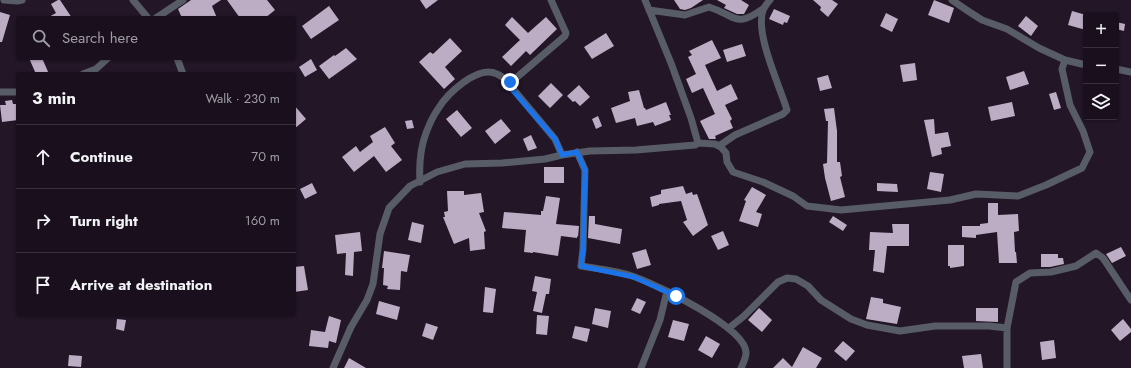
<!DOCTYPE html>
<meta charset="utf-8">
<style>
body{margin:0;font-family:Jost,sans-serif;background:#231926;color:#f1f3f6}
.controls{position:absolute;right:12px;top:12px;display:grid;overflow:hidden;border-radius:4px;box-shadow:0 1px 3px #0004}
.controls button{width:36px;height:36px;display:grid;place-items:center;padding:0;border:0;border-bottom:1px solid #38303b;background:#1a101d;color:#f1f3f6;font:20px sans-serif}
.stop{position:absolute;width:12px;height:12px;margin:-9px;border:3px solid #1a73e8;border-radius:50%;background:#fff}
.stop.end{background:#1a73e8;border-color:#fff;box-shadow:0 1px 4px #0008}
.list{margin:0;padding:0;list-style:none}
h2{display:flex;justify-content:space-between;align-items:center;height:52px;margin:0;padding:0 16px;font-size:17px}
h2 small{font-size:13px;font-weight:400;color:#9f9da4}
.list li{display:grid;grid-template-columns:26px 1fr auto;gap:12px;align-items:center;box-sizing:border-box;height:64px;padding:0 16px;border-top:1px solid #38303b}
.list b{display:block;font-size:15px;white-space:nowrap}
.list em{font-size:13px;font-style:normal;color:#9f9da4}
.icon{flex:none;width:22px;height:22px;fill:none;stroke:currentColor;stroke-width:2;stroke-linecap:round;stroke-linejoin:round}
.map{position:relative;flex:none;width:1131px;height:368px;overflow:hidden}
.search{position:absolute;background:#1a101d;box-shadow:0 1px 3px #0004;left:16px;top:16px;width:280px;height:44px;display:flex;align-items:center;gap:10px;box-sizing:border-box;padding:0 14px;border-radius:4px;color:#9f9da4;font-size:15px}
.panel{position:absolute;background:#1a101d;box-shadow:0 1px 3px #0004;left:16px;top:72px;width:280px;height:244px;border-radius:4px}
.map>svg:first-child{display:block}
.building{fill:#bcadc5}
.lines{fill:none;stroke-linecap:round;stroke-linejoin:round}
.minor{stroke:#585c66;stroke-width:7}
.route{stroke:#1a73e8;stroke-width:5}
</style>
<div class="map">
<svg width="1131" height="368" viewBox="0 0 1131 368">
<rect width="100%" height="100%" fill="#221627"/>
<path class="building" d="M58 0H60L72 18H47L56 13 51 4Z
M191 0H221L212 6 217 18H182L178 9Z
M227 0H267L275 10 265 18H240Z
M420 0H438L426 9Z
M674 0H703L691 8 685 10 680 9Z
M717 0H741L749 5 744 14H737L724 8 726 5Z
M813 0H832L838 4 828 17 820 10 821 7Z
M934 0 954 8 949 23 928 15Z
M329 6 339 20 311 39 302 26Z
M774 9 790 16 787 23 784 22 783 25 769 19Z
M1072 11 1086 15V30L1068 25Z
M0 12 10 15 2 42H0Z
M886 13 898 19 892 32 880 26Z
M1026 16 1038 26 1031 36 1018 26Z
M512 17 528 33 546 17 557 29 530 55 526 51 511 66 502 57 520 40 505 25Z
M1116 22 1125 24 1124 31 1116 29Z
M606 33 614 46 592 59 584 47Z
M450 38 462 51 445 67 455 79 444 89 419 62 430 52 433 54Z
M712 40 721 58 705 65 717 91 731 84 738 99 725 105 732 119 730 121 733 128 715 136 716 138 715 139H709L700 121 715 114 703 88 692 93 686 79 696 74 688 57 692 55 689 51Z
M742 44 746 56 727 62 723 50Z
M346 48 357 59 329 79 319 66 334 55 335 56Z
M29 58H42L49 74H36Z
M311 59 317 70 305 77 299 67Z
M915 63 917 80 903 82 900 65Z
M1024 71 1029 84 1010 90 1006 77Z
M828 75 832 88 820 91 817 78Z
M551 83 563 95 550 108 538 96Z
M579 85 590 97 580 106 575 101 573 102 567 96Z
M639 90 644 108H645L646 110 666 102 671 115H669L671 120 655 126 653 122 637 126 635 118 616 123 611 108 630 101 628 92Z
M1056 92 1061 108 1054 110 1049 94Z
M12 100 13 104H17L18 120 2 122 0 105H6L5 101Z
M1012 102 1015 116 991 121 988 107Z
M294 105 306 119 294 129Z
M834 108 837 131V162H840L842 176 840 177 845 197 831 201 825 178 823 164 827 163 828 121H826L824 109Z
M457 110 472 128 461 137 446 119Z
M598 116 602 126 596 129 592 119Z
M501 119 511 131 495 144 485 131Z
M934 119 935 134 948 132 951 146 941 148 942 154 932 157 924 120Z
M412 120 414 128 407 129 405 121Z
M385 127 395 143 391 146 402 160 386 172 374 156 354 172 342 157 356 146 360 152 373 142 370 136Z
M531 135 537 148 528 151 523 139Z
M544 167H564V183H544Z
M930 172 944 174 941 192 927 189Z
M312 183 317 193 305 199 300 189Z
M877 183 897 184 898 192 877 191Z
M683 186 686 194 692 192 693 195 697 194 708 225 693 236 683 222 687 220 681 201 659 204V205L652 207 650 197 661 194V190Z
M752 187 766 195 756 212 762 214 758 227 739 221 746 201 744 200Z
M447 191H464V195L481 193 484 212 479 213 486 231 484 232 485 249 470 251 469 238 454 244 443 217H445L444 212 448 211Z
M546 196 560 198 556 224 579 226 578 237 577 236V238L561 236 558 256 533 252V253L524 252 526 230 502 228 504 212 541 215V211H543Z
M988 203H998V215L1018 214 1019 231 1014 232 1015 252H1016L1017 263H999L997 232 976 235V238L962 237V226H980V224L988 223Z
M589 216H595V224L622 229 620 244 588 238Z
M833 216 847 225 843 231 829 222Z
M412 222 424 225 421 243 408 240Z
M892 224H909V246H887L884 273 873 271 875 250H869L870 232 893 233Z
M723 231 729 245 718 250 711 236Z
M360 232 362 251 354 252 353 276 345 275 346 253 337 254 335 235Z
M948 245H964V266L950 268V266H948Z
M1121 247 1126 256 1112 263 1106 254Z
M646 249 651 265 637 269 632 253Z
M384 251 410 255 407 272 401 271 400 290 387 289 388 286 383 285 384 268H382Z
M1041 254H1058V258H1063L1064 264 1050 267H1041Z
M304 266 308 290 294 292V267Z
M535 276 551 279 549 294H546L542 313 533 311 537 292 532 291Z
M485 287 496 289 493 313 483 312Z
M871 297 883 299V303L901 307 897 324 866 319Z
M637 298 646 302 640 314 631 310Z
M379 301 400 307 397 320 376 314Z
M595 308 611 311 608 328 592 324Z
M759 308 772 320 762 332 748 320Z
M976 308H998V322L976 321Z
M537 315 549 316 547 335 536 334Z
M329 316 341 320 336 343 329 341 328 348 309 346 311 330 325 332Z
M117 319 126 320 124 331 116 329Z
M1123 319 1131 329V332L1120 341 1111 330Z
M673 320 689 324 684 341 668 337Z
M426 323 438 327 433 340 422 336Z
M575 326 590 329 587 342 572 338Z
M706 336 720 344 712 358 698 350Z
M1054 340 1056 358 1042 360 1040 342Z
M843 341 855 351 846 361 834 351Z
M803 347 822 358 816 368H773L783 358 792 367Z
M981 354 983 368H964L962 356Z
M69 355 82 356 81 367 68 366Z
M349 358 366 368H344Z"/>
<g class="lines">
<path class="minor" d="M4 0 17 1 22 0
M133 0 148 18
M952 0 968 11 982 20 1007 29 1039 48 1065 60 1086 65
M649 10 685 15 709 7C737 16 735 29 764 8
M156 18 183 0
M177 58 183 74
M1116 69 1131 72
M83 74 96 69 108 58
M0 92H18
M698 143 715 144 721 147 726 153 727 162 733 172 763 182 793 196 807 206 841 210 950 200 976 194 1018 196 1046 185 1082 168 1090 152 1083 131 1070 105 1062 69 1065 60
M719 146 735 135 783 114 787 110C780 86 753 31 764 8 766 5 768 2 770 0
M577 152 585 170 583 249 581 266C599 269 618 271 635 277 657 285 747 328 746 353 746 358 743 364 741 368
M562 155 590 151 636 150 695 145 698 143 691 118 671 63 645 0
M420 182C419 166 420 149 426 133 429 125 433 116 438 109 447 94 478 64 497 74 502 76 506 80 509 83
M729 328 744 316 778 282 787 278 796 279 808 286 821 300 851 319 867 325 900 331 935 326H989L1007 328
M333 368 351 327 367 300 373 284 380 234 389 208 410 186 437 172 465 164 502 163 545 159 562 155 555 139 509 84 565 36 566 33 551 0
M641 368 660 320 667 291
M1007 368V328L1016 282 1030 273 1051 272 1076 266 1096 253 1103 258 1131 300"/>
</g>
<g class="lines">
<path class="route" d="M510 82 509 86 555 139 562 155 577 152 585 170 583 249 581 266 634 277 676 296"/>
</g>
</svg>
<div class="controls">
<button>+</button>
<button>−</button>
<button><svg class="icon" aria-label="layers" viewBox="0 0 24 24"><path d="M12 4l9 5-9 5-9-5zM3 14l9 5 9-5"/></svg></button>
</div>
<div class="stop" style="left:676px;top:296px"></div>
<div class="stop end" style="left:510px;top:82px"></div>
<div class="search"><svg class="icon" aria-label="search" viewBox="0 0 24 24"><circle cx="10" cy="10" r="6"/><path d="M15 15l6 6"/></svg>Search here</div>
<section class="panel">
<h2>3 min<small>Walk · 230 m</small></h2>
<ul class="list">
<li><svg class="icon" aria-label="ahead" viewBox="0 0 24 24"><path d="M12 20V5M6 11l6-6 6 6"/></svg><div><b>Continue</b></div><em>70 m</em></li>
<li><svg class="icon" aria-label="right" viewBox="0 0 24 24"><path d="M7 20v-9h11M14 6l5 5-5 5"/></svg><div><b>Turn right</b></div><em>160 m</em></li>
<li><svg class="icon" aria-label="arrive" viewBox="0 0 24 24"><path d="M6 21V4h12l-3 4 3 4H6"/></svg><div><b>Arrive at destination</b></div></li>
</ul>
</section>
</div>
